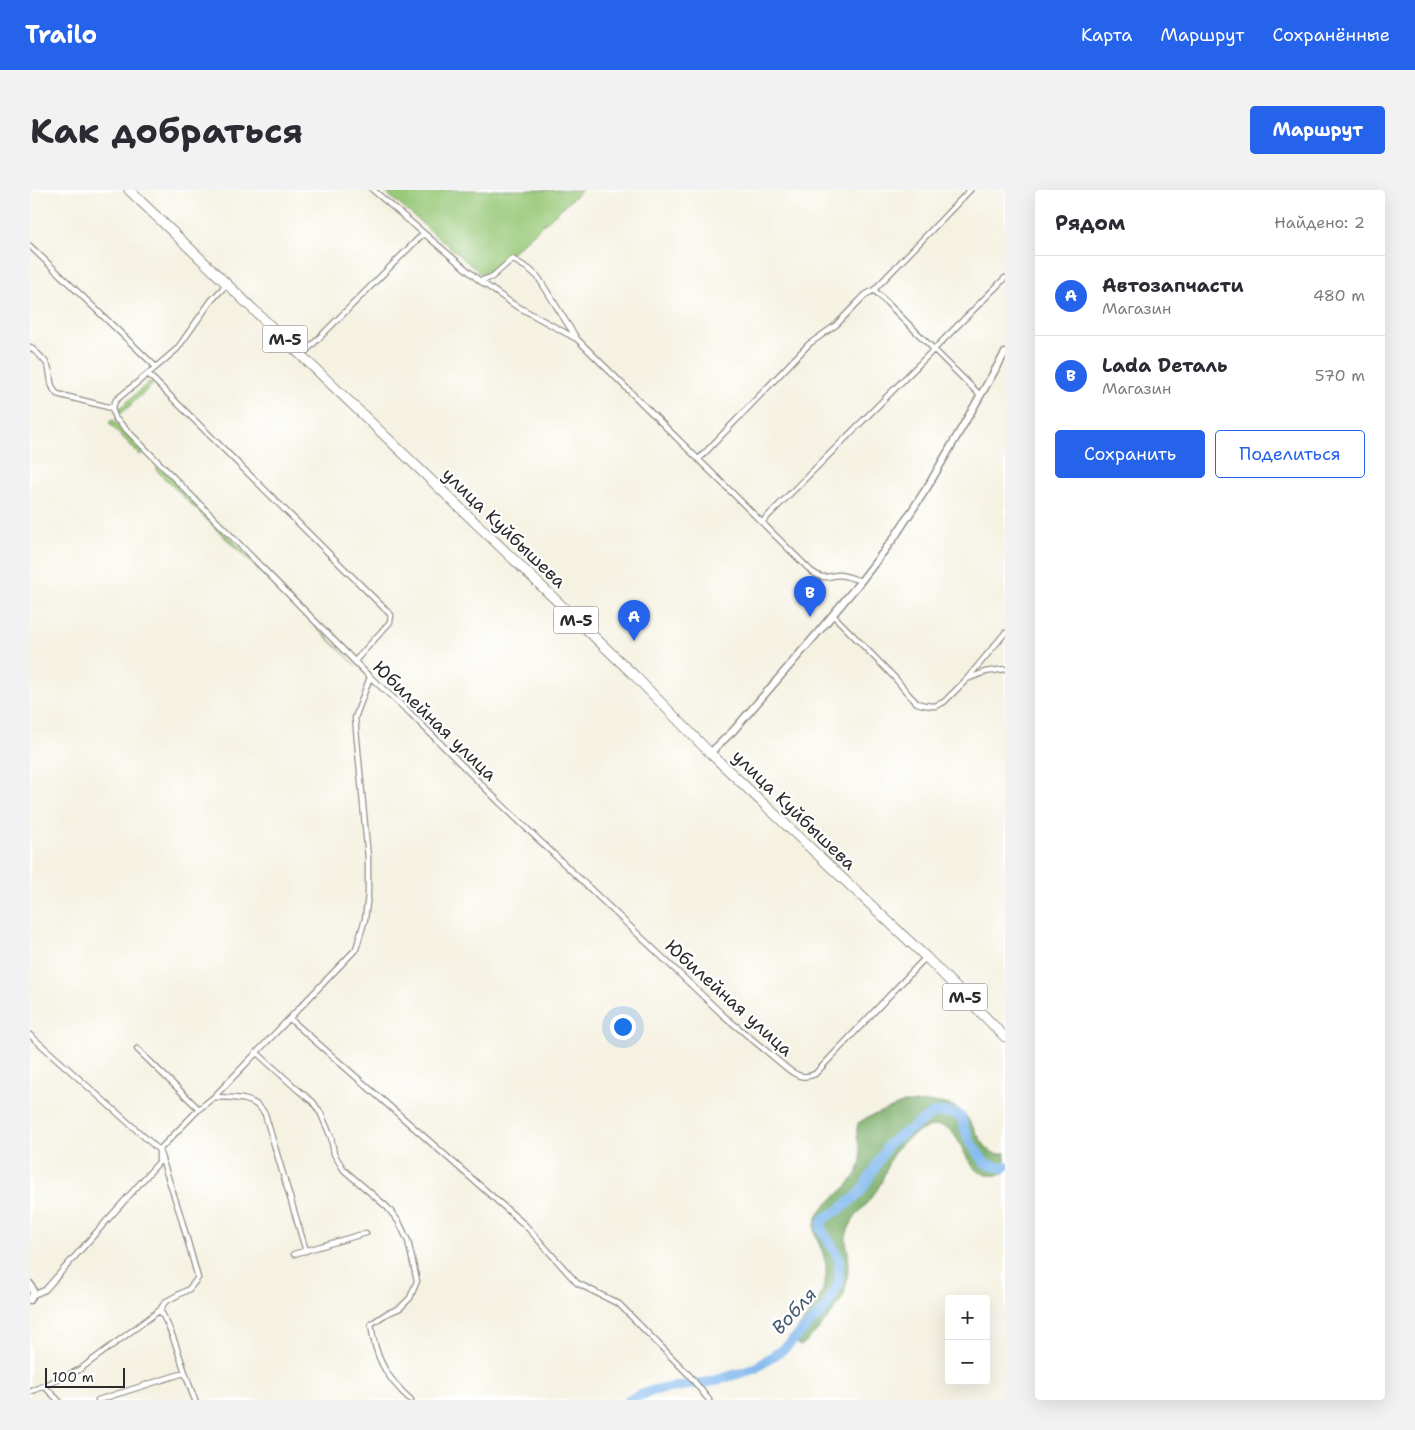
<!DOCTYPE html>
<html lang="ru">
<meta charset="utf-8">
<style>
body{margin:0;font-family:"Shantell Sans",sans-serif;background:#f2f2f3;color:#2b2b33}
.controls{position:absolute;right:15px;bottom:15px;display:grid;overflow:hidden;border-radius:5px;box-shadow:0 5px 20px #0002}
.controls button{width:45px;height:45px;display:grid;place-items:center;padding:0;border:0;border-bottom:1px solid #e1e1e2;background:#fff;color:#2b2b33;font:25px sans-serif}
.scale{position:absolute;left:15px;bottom:12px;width:80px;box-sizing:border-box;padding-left:5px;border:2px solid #2b2b2b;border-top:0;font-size:14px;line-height:18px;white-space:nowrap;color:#2b2b2b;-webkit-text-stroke:4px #fff;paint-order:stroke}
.you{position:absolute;left:592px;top:836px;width:18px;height:18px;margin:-12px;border:4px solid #fff;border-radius:50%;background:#1a73e8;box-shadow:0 0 0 8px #1a73e833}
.badge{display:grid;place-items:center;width:32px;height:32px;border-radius:50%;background:#2563eb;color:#fff;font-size:16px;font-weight:700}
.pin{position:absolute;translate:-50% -41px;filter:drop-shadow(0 1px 2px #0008)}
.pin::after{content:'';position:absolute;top:26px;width:18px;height:15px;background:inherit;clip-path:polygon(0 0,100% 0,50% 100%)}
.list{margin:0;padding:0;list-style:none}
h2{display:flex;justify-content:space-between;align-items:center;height:65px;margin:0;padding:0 20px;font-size:21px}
h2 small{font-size:16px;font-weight:400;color:#7c7c81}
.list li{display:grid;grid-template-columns:32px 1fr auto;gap:15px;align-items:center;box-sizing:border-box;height:80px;padding:0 20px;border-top:1px solid #e1e1e2}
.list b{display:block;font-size:19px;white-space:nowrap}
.list p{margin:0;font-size:16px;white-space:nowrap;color:#7c7c81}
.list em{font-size:16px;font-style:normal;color:#7c7c81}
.actions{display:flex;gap:10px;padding:15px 20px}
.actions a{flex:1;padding:11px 0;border:1px solid #2563eb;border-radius:5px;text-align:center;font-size:18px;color:#2563eb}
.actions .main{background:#2563eb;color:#fff}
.map{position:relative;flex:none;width:975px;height:1210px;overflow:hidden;border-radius:5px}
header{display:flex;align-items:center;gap:30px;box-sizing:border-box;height:70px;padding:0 25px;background:#2563eb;color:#fff}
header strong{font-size:24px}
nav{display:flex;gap:28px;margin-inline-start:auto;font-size:18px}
.intro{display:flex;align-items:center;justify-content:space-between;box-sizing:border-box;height:120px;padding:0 30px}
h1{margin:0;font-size:35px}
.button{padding:12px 22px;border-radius:5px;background:#2563eb;color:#fff;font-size:18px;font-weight:700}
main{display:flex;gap:30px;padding:0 30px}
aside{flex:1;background:#fff;border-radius:5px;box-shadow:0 5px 20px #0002}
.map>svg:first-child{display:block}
.green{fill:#99c979;stroke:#627a52}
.forest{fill:#7aad69;stroke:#526c4a}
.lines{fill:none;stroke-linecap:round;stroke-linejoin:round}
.river{stroke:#7bb5ec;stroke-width:10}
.street-casing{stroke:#908e86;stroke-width:7}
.secondary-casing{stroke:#908e86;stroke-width:9}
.highway-casing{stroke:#908e86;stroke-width:11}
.street{stroke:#fff;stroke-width:4.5}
.secondary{stroke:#fff;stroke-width:6}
.highway{stroke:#fff;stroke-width:9}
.labels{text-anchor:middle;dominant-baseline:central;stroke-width:4.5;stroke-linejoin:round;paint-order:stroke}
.shield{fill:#fff;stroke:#6b6b6b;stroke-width:1}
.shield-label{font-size:16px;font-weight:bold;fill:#2b2b2b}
.street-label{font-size:18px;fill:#2b2b2b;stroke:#fff}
.water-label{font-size:19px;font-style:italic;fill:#475b6f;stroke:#fff}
</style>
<header>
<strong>Trailo</strong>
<nav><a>Карта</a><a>Маршрут</a><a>Сохранённые</a></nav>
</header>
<div class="intro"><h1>Как добраться</h1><a class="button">Маршрут</a></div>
<main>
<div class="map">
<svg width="975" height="1210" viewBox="0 0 975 1210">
<rect width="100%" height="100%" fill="#fff"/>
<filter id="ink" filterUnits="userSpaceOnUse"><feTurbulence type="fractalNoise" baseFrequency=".02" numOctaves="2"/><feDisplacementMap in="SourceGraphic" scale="10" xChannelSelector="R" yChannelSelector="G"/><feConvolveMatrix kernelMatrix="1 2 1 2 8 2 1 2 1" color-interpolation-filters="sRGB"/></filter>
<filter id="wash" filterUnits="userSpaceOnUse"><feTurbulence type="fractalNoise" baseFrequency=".0096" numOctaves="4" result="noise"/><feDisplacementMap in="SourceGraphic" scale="20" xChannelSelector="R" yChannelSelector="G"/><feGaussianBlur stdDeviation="1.12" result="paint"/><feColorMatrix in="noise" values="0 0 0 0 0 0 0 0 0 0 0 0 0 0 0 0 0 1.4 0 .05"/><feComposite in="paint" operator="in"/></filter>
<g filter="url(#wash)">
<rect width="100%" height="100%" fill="#f5f2e2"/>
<path class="green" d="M353 0H552L458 84H451Z
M119 192H122L123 194 92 223H89V219Z
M82 229 113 259V264L110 265 80 234V231Z
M127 276H130L326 476 127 281Z"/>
<path class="forest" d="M874 913C892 913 916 909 931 921 944 930 955 973 975 962V982C969 986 964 986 957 985 925 978 935 916 888 942 881 946 872 953 867 959 858 969 856 982 851 993 841 1013 821 1025 816 1047 815 1052 818 1057 818 1062 819 1068 818 1074 818 1081 817 1089 816 1099 813 1107 806 1120 783 1147 771 1156L768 1155 763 1145C781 1123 803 1097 794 1067 791 1056 783 1046 785 1034 788 1014 821 999 829 978 835 964 823 948 828 933L836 928Z"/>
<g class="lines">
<path class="river" d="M599 1210 624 1200 680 1192 724 1179 755 1158 796 1118 809 1092V1068L791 1039 793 1029 809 1020 830 1003 859 953 904 923 919 922 930 926 939 950 955 973 972 978 975 976"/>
</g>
</g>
<g filter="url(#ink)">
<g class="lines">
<defs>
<path id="street" d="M343 0 450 91 483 114 545 148
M0 56 126 177 86 210 82 218 85 228 340 487 380 523 470 613 694 826 758 879C767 886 774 889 785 884L896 767
M450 91 462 87 482 69 499 79 508 87 547 149 781 381C794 390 794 387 808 385 815 385 824 389 831 391
M844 100 940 0
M0 157C6 162 14 168 18 176 22 186 18 194 27 204L82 218
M272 165 393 44
M126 177 147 159 181 111 196 95
M118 184 361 425 360 432 325 471
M669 269 779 154 806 135 835 105 844 100 950 205
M732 332 975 88
M803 425 865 488 879 505 887 513 894 515 905 516 914 512 936 490 975 443
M937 489 955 482 975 479
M260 829 496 1036 547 1093 589 1114 659 1185 679 1210
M0 845 129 960V972L15 1100 3 1105
M107 859 169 919
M226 862 268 900 283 912 291 924 301 947 304 964 314 980 357 1017 369 1032 378 1051 387 1091 380 1108 370 1118 356 1124 341 1134C345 1167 356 1188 381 1210
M184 907C202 908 225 906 235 924L276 1061
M264 1064 336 1043
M130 1120C146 1147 153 1181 165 1210
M15 1197 28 1210
M0 1202 49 1180 130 1120 135 1112 159 1099 168 1088 150 1024 129 960 169 919 184 907 326 759 335 729 338 705V668L325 528 340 487
M68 1210 154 1183"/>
<path id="secondary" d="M680 563 703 541 785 446 831 391 864 348 898 296 975 163
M0 1094C4 1100 4 1104 0 1110"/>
<path id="highway" d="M99 0 605 486 680 563 896 767 975 847"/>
</defs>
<use href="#street" class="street-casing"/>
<use href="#secondary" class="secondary-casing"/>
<use href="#highway" class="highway-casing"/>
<use href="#street" class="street"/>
<use href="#secondary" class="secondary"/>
<use href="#highway" class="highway"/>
</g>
</g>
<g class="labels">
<g class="shield">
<rect x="232.5" y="135.5" width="45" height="27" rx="4"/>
<rect x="523.5" y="416.5" width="45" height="27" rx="4"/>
<rect x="912.5" y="793.5" width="45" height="27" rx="4"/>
</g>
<g class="shield-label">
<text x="255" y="149">М-5</text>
<text x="546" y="430">М-5</text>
<text x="935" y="807">М-5</text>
</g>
<g class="street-label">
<text transform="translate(474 338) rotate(44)">улица Куйбышева</text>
<text transform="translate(405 531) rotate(44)">Юбилейная улица</text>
<text transform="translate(764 620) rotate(44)">улица Куйбышева</text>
<text transform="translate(699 808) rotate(42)">Юбилейная улица</text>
</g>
<g class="water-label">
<text transform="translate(764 1121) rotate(-47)">Вобля</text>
</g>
</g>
</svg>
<div class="controls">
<button>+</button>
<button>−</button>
</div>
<div class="scale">100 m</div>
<div class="you"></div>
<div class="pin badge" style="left:604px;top:451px">A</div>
<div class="pin badge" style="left:780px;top:427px">B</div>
</div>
<aside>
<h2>Рядом<small>Найдено: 2</small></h2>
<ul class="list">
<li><span class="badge">A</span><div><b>Автозапчасти</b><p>Магазин</p></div><em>480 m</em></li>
<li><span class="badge">B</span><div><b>Lada Dеталь</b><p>Магазин</p></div><em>570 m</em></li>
</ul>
<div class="actions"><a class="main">Сохранить</a><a>Поделиться</a></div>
</aside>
</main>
